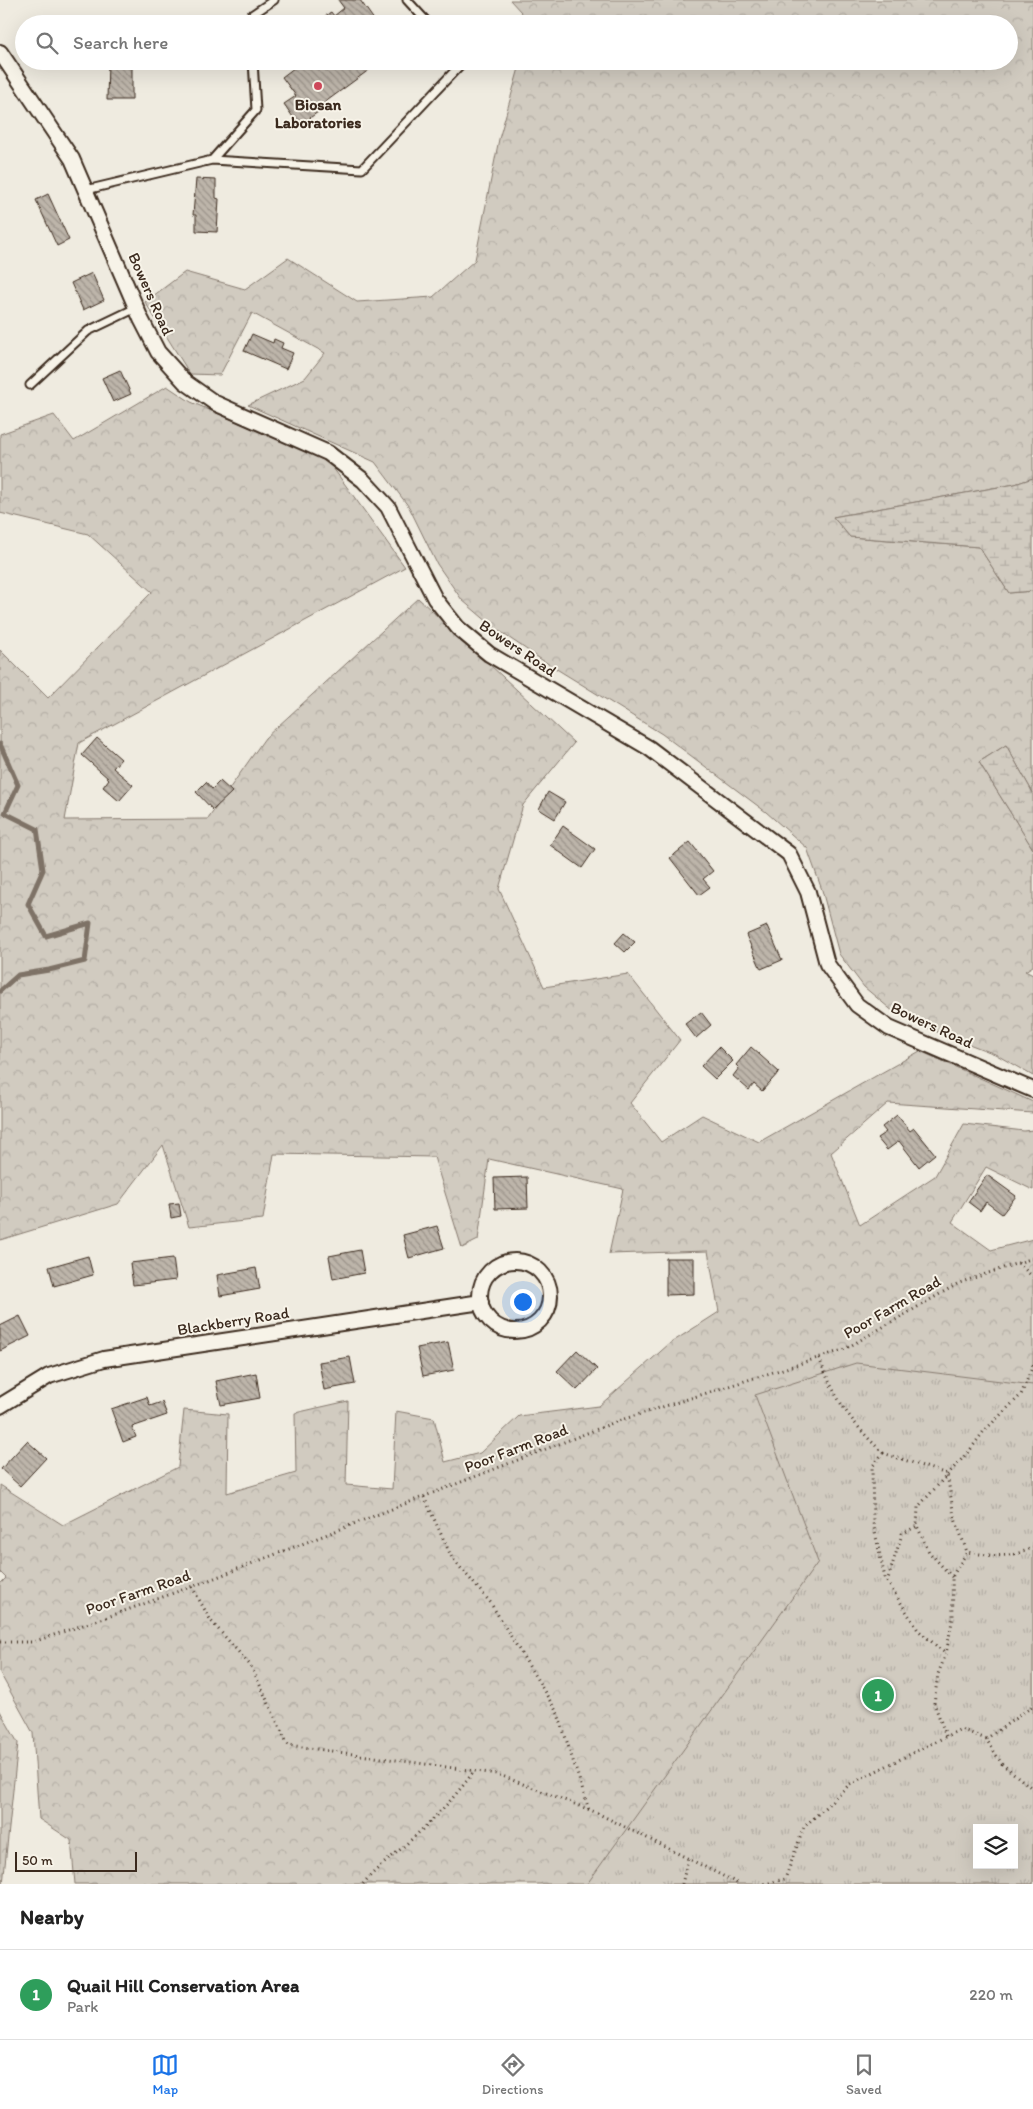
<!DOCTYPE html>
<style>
body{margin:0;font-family:Itim,sans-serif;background:#f2f2f2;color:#222}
.controls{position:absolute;right:15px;bottom:15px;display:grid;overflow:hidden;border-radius:0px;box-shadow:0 5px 20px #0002}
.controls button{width:45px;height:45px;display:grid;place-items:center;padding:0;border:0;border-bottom:1px solid #e0e0e0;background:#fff;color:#222;font:25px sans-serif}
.scale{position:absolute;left:15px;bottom:12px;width:122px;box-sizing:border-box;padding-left:5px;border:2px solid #3b2a1e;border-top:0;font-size:14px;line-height:18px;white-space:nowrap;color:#3b2a1e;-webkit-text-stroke:4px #f7f3e8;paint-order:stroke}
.you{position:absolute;left:522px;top:1301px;width:18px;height:18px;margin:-12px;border:4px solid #fff;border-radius:50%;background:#1a73e8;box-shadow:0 0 0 8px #1a73e833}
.badge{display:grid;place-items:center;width:32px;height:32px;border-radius:50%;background:#1a73e8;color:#fff;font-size:16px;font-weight:700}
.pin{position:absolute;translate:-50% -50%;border:2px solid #fff;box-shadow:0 1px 5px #0006}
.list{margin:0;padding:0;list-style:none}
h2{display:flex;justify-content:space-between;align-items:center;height:65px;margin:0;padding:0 20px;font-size:21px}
h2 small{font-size:16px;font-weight:400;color:#767676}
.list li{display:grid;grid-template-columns:32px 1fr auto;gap:15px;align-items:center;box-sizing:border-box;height:90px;padding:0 20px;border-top:1px solid #e0e0e0}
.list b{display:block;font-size:19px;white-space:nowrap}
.list p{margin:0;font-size:16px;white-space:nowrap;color:#767676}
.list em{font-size:16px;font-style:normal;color:#767676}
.icon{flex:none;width:28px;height:28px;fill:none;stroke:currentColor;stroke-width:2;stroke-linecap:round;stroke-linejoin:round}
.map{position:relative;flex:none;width:1033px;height:1884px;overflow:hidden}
.search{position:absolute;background:#fff;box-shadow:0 5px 20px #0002;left:15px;right:15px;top:15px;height:55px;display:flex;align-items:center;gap:12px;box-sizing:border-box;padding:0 18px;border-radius:28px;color:#767676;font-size:19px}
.sheet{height:155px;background:#fff}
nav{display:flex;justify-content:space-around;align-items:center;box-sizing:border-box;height:70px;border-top:1px solid #e0e0e0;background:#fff;font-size:14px;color:#767676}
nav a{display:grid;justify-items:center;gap:2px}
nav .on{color:#1a73e8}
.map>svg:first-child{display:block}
.forest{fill:url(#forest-crowns);stroke:#867a6f;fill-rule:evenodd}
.wetland{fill:url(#wetland-marsh);stroke:#867a6f}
.park{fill:url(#park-tufts);stroke:#867a6f;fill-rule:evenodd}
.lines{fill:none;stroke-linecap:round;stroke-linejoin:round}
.stream{stroke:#7e7266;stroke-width:5}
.building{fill:url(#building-back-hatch);stroke:#3b2a1e}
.service-casing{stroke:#3b2a1e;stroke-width:11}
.minor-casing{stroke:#3b2a1e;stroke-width:18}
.path{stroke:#3b2a1e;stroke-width:3;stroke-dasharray:1 4;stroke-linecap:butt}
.service{stroke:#f7f3e8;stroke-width:7}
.minor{stroke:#f7f3e8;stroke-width:14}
.poi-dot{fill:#d1495b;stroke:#f7f3e8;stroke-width:2}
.labels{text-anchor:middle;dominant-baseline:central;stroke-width:4;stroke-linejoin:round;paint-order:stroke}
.poi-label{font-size:16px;font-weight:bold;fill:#3b2a1e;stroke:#f7f3e8}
.street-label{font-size:16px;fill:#3b2a1e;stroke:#f7f3e8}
</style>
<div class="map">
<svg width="1033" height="1884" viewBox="0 0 1033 1884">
<defs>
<pattern id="forest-crowns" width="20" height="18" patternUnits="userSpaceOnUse" patternTransform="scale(1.25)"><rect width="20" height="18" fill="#d1cbc0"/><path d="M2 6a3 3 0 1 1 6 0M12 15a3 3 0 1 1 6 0" fill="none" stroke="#b4aea5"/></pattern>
<pattern id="wetland-marsh" width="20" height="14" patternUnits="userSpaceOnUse" patternTransform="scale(1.25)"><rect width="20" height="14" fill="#d1cbc0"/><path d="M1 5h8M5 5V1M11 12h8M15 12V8" fill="none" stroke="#b4aea5"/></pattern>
<pattern id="park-tufts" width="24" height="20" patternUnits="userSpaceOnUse" patternTransform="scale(1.25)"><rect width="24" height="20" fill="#d1cbc0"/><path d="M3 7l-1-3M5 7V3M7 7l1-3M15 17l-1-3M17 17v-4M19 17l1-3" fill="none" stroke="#b4aea5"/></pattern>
<pattern id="building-back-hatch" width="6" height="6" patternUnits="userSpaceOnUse" patternTransform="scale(1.25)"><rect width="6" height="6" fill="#bdb5aa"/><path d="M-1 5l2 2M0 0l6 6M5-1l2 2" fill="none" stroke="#9b938a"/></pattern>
</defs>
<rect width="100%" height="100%" fill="#efebe0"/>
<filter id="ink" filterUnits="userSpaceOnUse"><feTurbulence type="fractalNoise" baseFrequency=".02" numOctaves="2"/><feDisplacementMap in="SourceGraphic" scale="10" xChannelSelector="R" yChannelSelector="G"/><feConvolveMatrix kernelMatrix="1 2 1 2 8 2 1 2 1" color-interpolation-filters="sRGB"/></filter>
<g filter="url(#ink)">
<path class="forest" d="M510 0H1033V478L1015 484 833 517 850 537 979 547 1009 593 1033 591V793L1006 745 979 762 1033 849V966L1025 971 1033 975V1076L995 1054 935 1031 895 1013 864 987 839 954 822 890 807 848 766 812 662 734 542 660 496 629 462 600 437 564 409 507 375 462 248 405 305 378 325 353 252 313 220 375 190 374 145 302 185 272 245 289 288 258 357 302 433 297 475 260 499 139 521 61H1009V24H532Z
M167 386 191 402 328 461 405 567 79 743 65 820 208 819 265 738 418 598 574 743 523 805 499 889 544 987 628 974 680 1040 630 1103 661 1142 702 1115 759 1142 920 1051 1033 1102V1113L888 1103 831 1153 860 1225 935 1176 964 1124 1024 1131 1033 1130V1190L986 1167 952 1222 991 1250 1033 1239V1884H75L71 1840 39 1819 33 1733 0 1673V1584L6 1578 0 1572V1485L63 1525 178 1467 184 1410 228 1414 227 1493 296 1473 295 1413 348 1401 346 1485 392 1489 396 1411 434 1418 445 1462 480 1453 519 1416 599 1406 669 1344 719 1312 708 1251 609 1254 623 1189 489 1159 478 1240 462 1248 434 1157 274 1154 263 1219 189 1227 163 1145 118 1204 0 1240V650L48 698 152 592 88 534 0 513V434L54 415 74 441ZM977 1828H1014V1865H977Z
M0 1711 18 1743 3 1884H0Z"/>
<path class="wetland" d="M1033 478V591L1009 593 979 547 850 537 833 517 1015 484Z
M1006 745 1033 793V849L979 762Z"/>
<path class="park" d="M856 1363 1033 1385V1884H587L818 1562 755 1395ZM977 1828H1014V1865H977Z"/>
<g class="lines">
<path class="stream" d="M0 744 18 785 5 813 37 829 43 870 28 904 46 936 90 923 85 961 49 970 18 975 0 991"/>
</g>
<path class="building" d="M338 0H360L377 24H322L321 19 331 12 334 16 344 8Z
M108 61H132V100H107Z
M303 61H381L324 103 326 106 299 126 284 104 296 96 282 77Z
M196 179 216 180V198L219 199 217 232 196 231V215H193Z
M48 194 69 240 57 246 36 200Z
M92 273 104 300 83 310 71 283Z
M252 334 273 343 274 339 283 343 281 348 293 353 286 369 244 351Z
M120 370 131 394 113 402 102 378Z
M97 738 121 759 113 768 133 785 119 801 103 787 109 779 82 755Z
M220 781 232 792 213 810 196 792 206 782 212 789Z
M548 792 565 802 555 819 539 809Z
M563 826 595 849 582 868 550 845Z
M690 842 713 871 703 879 710 887 699 895 670 858Z
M767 926 782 960 761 969 746 935Z
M624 933 635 942 625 952 615 943Z
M701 1012 711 1025 696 1038 685 1024Z
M719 1047 733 1061 715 1079 701 1066Z
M751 1047 779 1072 762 1091 754 1084 749 1090 733 1076 739 1068 736 1065Z
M897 1115 910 1131 914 1128 935 1154 919 1167 899 1141 887 1150 877 1138 886 1132 882 1127Z
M987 1175 1016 1196 1002 1214 986 1202 980 1211 968 1202Z
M527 1177 528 1208 495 1209 494 1178Z
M179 1203 181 1216 171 1218 169 1204Z
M437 1226 444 1248 409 1258 403 1235Z
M360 1250 364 1273 333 1279 329 1256Z
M88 1256 93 1275 54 1286 49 1267Z
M173 1258 176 1280 133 1285 130 1263Z
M666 1258H694V1294L666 1295Z
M256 1268 260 1289 220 1296 217 1275Z
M20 1316 30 1336 0 1351V1326Z
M448 1342 454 1370 423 1376 417 1348Z
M577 1350 597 1369 577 1390 557 1371Z
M350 1357 355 1384 324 1390 319 1362Z
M256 1373 260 1398 221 1405 216 1381Z
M147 1397 150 1406 162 1402 167 1415 132 1427 136 1437 123 1442 111 1409Z
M27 1441 46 1458 20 1486 1 1469Z"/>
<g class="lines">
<defs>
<path id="service" d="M407 0 429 24
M250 24V16L274 0
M212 160 256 110 253 61
M86 190 212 160 362 169 464 61
M30 385 88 331 136 308"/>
<path id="minor" d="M0 52 72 159 141 319 158 352 185 382 215 403 328 453 363 480 388 507 435 599 458 628 489 654 649 748 789 854 808 892 827 964 857 1005 889 1028 1033 1090
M480 1296a35 35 0 1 1 70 0a35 35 0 1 1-70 0Z
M0 1406 49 1376 104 1359 481 1302"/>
</defs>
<use href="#service" class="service-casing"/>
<use href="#minor" class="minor-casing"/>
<path class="path" d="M1018 1263 1033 1277
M819 1358C836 1401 850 1421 883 1453L872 1467 873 1523 885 1578 918 1630 946 1654
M883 1453 947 1474 954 1516 967 1552
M424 1497 452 1558 490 1602 558 1714 589 1810
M952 1577 929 1552 917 1526 918 1507 970 1450 984 1431 1021 1395 1033 1365
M887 1582 902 1534 917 1526
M192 1587 211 1621 251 1666 288 1745 497 1774 595 1812 739 1884
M0 1642H33L116 1614 212 1579 618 1421 843 1350 959 1283 1033 1258
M946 1736 934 1703 938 1674 946 1654 953 1616 952 1577 967 1552C990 1556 1012 1559 1033 1547
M986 1739 1033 1706
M363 1884C375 1869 389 1860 403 1847 429 1824 454 1799 474 1771
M682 1884 688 1859
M764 1884 785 1879 804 1827 850 1784 961 1729 986 1739 1002 1764 1033 1789"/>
<use href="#service" class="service"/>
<use href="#minor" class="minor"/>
</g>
</g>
<circle class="poi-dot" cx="318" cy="86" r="5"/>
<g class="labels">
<g class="poi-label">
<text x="318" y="104">Biosan<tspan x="318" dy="18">Laboratories</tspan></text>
</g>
<g class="street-label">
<text transform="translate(151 294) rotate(66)">Bowers Road</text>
<text transform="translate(518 648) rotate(34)">Bowers Road</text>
<text transform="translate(932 1025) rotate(25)">Bowers Road</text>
<text transform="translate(892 1307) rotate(-30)">Poor Farm Road</text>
<text transform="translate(233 1321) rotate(-9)">Blackberry Road</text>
<text transform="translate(516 1448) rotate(-21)">Poor Farm Road</text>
<text transform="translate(138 1592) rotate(-19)">Poor Farm Road</text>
</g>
</g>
</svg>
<div class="controls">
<button><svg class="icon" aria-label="layers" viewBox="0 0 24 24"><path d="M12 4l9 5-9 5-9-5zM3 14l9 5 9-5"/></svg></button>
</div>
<div class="scale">50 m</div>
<div class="you"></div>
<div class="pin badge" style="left:878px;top:1695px;background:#2e9e5b">1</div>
<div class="search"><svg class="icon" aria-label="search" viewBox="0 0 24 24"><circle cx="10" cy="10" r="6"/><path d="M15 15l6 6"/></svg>Search here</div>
</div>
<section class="sheet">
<h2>Nearby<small></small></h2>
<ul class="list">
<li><span class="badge" style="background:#2e9e5b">1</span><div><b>Quail Hill Conservation Area</b><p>Park</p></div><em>220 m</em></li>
</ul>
</section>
<nav>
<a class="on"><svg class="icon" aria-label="map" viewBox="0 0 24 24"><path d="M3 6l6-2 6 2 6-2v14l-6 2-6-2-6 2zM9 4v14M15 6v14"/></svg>Map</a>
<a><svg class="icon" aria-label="directions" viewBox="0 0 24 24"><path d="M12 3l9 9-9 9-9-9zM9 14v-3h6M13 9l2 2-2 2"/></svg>Directions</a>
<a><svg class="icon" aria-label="saved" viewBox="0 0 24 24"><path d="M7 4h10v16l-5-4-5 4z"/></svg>Saved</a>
</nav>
